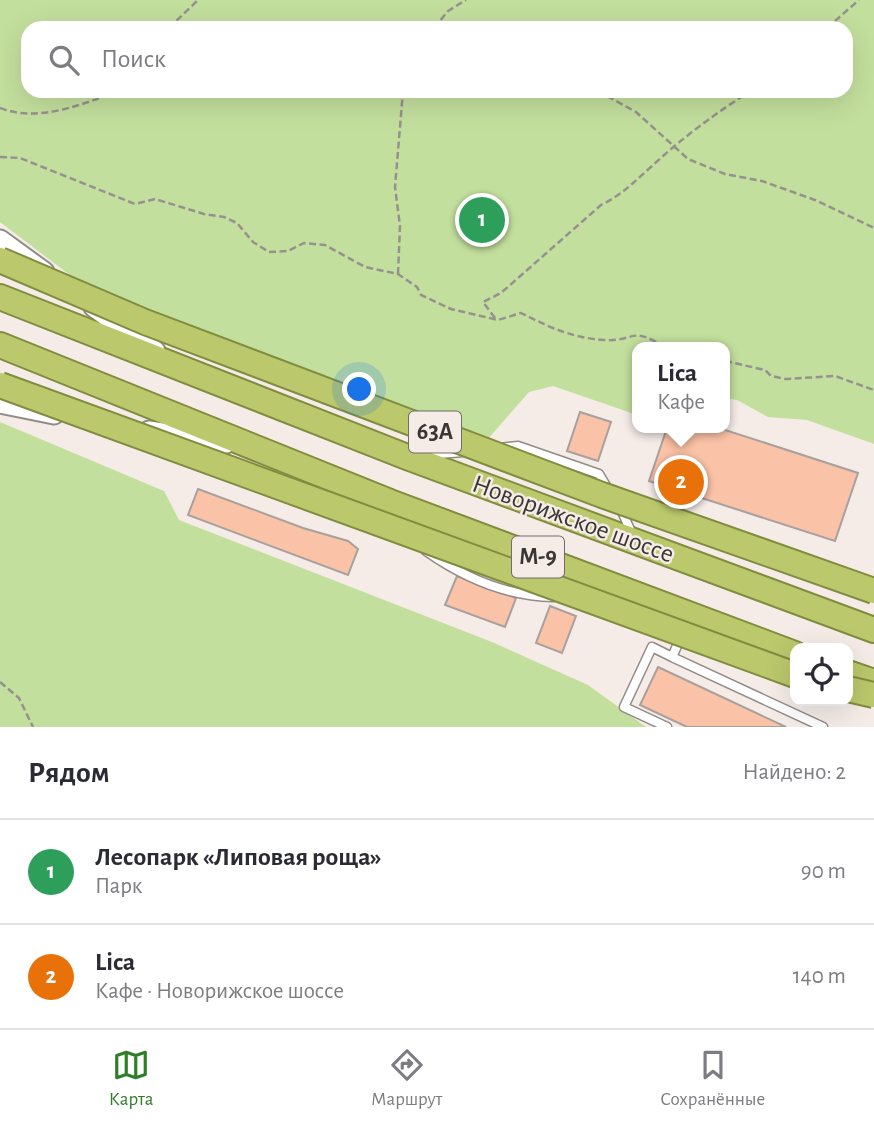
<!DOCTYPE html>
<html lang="ru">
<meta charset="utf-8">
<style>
body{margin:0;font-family:"Alegreya Sans",sans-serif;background:#f2f2f3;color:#2b2b33}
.controls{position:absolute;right:21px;bottom:21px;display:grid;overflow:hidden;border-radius:14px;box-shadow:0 7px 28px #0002}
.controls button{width:63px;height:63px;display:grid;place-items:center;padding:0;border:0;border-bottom:2px solid #e1e1e2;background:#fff;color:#2b2b33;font:35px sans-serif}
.you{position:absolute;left:360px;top:390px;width:24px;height:24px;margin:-18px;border:5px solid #fff;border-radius:50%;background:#1a73e8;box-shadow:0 0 0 10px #1a73e833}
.badge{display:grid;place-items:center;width:46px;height:46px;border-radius:50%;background:#2e7d27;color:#fff;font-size:23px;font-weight:700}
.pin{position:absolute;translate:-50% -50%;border:4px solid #fff;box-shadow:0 2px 7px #0006}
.popup{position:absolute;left:632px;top:342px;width:98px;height:91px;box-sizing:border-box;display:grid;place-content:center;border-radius:14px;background:#fff;filter:drop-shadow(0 2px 5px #0005);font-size:23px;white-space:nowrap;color:#7c7c81}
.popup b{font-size:26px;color:#2b2b33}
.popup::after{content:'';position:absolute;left:50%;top:100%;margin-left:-14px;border:14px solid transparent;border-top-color:#fff}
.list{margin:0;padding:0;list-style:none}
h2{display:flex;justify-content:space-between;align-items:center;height:91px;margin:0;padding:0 28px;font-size:30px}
h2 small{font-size:23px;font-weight:400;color:#7c7c81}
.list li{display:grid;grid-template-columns:46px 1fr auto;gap:21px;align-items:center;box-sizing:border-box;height:105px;padding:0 28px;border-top:2px solid #e1e1e2}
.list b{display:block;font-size:26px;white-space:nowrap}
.list p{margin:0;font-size:23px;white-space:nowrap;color:#7c7c81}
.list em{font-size:23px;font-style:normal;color:#7c7c81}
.icon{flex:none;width:38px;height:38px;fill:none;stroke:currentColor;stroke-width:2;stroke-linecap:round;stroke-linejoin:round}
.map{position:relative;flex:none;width:874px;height:727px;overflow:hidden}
.search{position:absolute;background:#fff;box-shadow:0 7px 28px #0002;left:21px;right:21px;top:21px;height:77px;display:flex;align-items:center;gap:18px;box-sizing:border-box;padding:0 24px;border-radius:21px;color:#7c7c81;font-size:26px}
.sheet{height:301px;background:#fff}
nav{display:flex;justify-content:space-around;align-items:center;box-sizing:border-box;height:98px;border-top:2px solid #e1e1e2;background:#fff;font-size:19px;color:#7c7c81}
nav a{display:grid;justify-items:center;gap:4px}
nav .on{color:#2e7d27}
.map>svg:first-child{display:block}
.green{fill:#c3df9d;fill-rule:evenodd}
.building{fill:#fac2a6;stroke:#a8a09c;stroke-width:2}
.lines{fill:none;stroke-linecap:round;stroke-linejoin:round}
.service-casing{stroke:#928b87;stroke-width:11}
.tertiary-casing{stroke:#928b87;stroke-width:23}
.trunk-casing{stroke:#828c40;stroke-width:28}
.path{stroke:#97918e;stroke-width:2.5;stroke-dasharray:7 3.5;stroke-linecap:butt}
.service{stroke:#fff;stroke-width:8}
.tertiary{stroke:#fff;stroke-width:19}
.trunk{stroke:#bbc86b;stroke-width:24}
.trunk-bridge-casing{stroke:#828c40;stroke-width:28;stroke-linecap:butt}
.trunk-bridge{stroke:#bbc86b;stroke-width:24}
.labels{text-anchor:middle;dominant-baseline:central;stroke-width:5;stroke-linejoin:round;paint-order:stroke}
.shield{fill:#f5ece8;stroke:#716d6a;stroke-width:2}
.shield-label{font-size:24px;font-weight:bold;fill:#393634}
.street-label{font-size:26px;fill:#393634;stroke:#f5ece8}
</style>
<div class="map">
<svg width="874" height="727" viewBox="0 0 874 727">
<rect width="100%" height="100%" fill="#f5ece8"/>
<path class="green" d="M0 0H874V444L807 420 768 417 737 400 725 398V347H637V415L553 386 529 392 487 440 79 282 0 222ZM28 28H846V91H28Z
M0 422 164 491 179 520 492 642 588 685 646 727H0Z"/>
<path class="building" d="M580 412 611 422 598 461 567 451Z
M667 428H719L858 473 835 541 649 481Z
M198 489 303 528 348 541 358 549 348 575 188 515Z
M457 576 516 598 505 627 445 605Z
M550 606 576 616 562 653 536 643Z
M658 667 786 727H687L640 705Z"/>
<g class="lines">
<defs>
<path id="service" d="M500 448 518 446 599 474 609 491
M427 455 463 452
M620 507 632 534
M426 551C463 577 507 596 553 597
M681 637 672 657 823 727
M667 727 624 707 652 647 672 657"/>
<path id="tertiary" d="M0 240 44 272
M94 307 155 351
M0 403 54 414
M149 431 226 443"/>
<path id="trunk" d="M0 297 407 457 874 630
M0 345 390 502 795 654
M848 673 874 682"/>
</defs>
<use href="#service" class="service-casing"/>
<use href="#tertiary" class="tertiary-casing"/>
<use href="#trunk" class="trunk-casing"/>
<path class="path" d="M169 28 198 0
M434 28 448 11 466 0
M827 28 859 0
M598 91 636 112 688 159 725 174 762 181 815 200 874 228
M0 108C40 123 81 104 120 91
M0 157 20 158 135 204 155 199 204 214 224 217 237 223 253 242 269 252 288 251 304 243 325 245 365 267 398 274 417 287 421 295 451 309 498 320 521 313C549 327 572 338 604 340 636 342 629 325 665 347
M398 274 400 226 395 187 403 91
M495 318 483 302 501 293 601 205C622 195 635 181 652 166 682 138 717 112 751 91
M684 347H697
M725 361 765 370 771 376 786 379 835 376 874 390
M0 682 19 698 33 727"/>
<use href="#service" class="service"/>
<use href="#tertiary" class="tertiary"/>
<use href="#trunk" class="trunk"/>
<defs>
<path id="trunk-bridge" d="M0 260 145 322 602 495 874 591
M0 385 795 675
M848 689 874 695"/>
</defs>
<use href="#trunk-bridge" class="trunk-bridge-casing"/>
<use href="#trunk-bridge" class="trunk-bridge"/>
</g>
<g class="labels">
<g class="shield">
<rect x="409" y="411.5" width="52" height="41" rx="5"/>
<rect x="512" y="536.5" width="52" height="41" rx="5"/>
</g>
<g class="shield-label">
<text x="435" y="432">63A</text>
<text x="538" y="557">М-9</text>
</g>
<g class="street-label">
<text transform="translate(573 519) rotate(20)">Новорижское шоссе</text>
</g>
</g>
</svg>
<div class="controls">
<button><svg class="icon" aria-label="locate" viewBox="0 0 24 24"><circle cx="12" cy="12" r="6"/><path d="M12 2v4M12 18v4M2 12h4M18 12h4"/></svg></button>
</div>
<div class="you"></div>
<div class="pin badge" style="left:482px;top:220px;background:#2e9e5b">1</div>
<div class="pin badge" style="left:681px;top:482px;background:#e8710a">2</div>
<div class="popup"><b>Lica</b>Кафе</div>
<div class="search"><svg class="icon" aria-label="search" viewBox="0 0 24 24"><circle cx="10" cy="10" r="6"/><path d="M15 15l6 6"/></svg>Поиск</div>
</div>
<section class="sheet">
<h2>Рядом<small>Найдено: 2</small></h2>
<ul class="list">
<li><span class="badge" style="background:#2e9e5b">1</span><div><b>Лесопарк «Липовая роща»</b><p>Парк</p></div><em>90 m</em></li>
<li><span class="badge" style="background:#e8710a">2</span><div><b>Lica</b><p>Кафе · Новорижское шоссе</p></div><em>140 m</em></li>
</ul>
</section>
<nav>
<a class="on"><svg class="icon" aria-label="map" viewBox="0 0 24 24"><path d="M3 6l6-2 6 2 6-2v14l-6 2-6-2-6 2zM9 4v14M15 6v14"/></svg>Карта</a>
<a><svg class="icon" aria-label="directions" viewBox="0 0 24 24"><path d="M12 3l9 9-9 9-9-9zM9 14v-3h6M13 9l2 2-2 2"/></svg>Маршрут</a>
<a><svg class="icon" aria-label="saved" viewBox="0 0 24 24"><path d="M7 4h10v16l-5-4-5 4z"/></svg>Сохранённые</a>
</nav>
